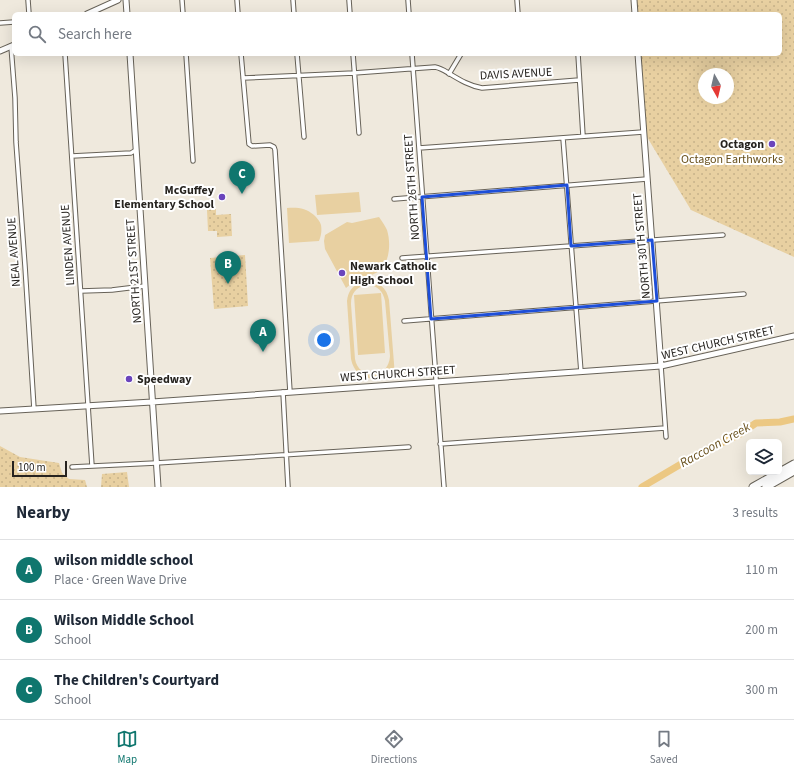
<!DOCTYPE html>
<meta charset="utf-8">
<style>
body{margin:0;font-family:"Source Sans 3",sans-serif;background:#f2f2f3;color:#1f2937}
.controls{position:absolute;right:12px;bottom:12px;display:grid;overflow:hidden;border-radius:6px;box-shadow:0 4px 16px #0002}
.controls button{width:36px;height:36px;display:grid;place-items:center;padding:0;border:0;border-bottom:1px solid #e0e1e3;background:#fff;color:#1f2937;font:20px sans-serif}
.compass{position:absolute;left:698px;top:68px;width:36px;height:36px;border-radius:50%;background:#fff;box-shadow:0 4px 16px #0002;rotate:172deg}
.scale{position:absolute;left:12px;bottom:10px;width:55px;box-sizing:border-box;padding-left:4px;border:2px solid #26231f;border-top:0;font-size:11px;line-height:14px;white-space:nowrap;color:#26231f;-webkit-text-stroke:3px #fff;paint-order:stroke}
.you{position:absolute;left:324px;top:340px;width:14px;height:14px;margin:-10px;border:3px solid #fff;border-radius:50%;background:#1a73e8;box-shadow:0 0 0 6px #1a73e833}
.badge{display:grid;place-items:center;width:26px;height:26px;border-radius:50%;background:#0f766e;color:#fff;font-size:13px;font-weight:700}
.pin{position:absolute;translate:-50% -33px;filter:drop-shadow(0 1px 2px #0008)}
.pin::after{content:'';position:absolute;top:21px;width:14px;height:12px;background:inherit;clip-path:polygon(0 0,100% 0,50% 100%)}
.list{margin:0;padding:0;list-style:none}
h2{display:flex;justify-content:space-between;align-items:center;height:52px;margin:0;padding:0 16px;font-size:17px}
h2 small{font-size:13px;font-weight:400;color:#747a83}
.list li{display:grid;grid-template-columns:26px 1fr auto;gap:12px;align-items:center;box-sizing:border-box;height:60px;padding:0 16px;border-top:1px solid #e0e1e3}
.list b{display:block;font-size:15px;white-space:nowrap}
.list p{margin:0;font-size:13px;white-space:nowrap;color:#747a83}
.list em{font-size:13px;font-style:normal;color:#747a83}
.icon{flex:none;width:22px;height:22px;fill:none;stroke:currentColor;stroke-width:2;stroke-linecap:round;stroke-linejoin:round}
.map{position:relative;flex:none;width:794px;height:487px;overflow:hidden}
.search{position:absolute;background:#fff;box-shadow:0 4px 16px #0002;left:12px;right:12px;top:12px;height:44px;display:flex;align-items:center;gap:10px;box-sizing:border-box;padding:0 14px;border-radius:6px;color:#747a83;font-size:15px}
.sheet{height:232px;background:#fff}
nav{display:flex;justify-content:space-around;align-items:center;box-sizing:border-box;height:56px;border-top:1px solid #e0e1e3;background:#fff;font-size:11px;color:#747a83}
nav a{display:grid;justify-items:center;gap:2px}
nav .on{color:#0f766e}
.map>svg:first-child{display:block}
.grass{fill:#e8d0a1;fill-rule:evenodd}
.park{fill:url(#park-dots);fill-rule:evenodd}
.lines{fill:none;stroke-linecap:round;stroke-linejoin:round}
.river{stroke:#ecc883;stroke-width:7}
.street-casing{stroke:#676258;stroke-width:5.5}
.secondary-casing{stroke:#676258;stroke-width:7}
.highway-casing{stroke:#676258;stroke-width:9}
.street{stroke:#fff;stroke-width:3.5}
.secondary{stroke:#fff;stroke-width:5}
.highway{stroke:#fff;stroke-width:7}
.marked{fill:none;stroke:#1d4ed8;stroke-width:3;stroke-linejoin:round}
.poi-dot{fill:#6a44bc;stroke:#fff;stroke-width:1.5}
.labels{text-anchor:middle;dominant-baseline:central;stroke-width:4;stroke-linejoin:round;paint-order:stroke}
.street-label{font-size:12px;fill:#26231f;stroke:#fff}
.poi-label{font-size:12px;font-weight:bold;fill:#26231f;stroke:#fff;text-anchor:end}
.park-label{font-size:12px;fill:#674f1a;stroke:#fff}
.water-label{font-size:13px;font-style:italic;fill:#69511d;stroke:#fff}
</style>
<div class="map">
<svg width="794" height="487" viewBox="0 0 794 487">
<defs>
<pattern id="park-dots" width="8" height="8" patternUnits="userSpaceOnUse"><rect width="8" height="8" fill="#e8d0a1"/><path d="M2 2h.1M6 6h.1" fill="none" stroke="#c7b28a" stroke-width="1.8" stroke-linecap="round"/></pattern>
</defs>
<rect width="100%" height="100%" fill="#efe9dd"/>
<path class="grass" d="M359 192 361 212 317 215 315 195Z
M287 208C297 207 306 208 314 215 317 218 320 221 321 225 322 231 321 236 319 241L289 243Z
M379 217C382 221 385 226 387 230 391 243 390 262 379 271 375 275 367 275 362 278 356 280 351 284 346 288L325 249 324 241 325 235 347 222 352 223Z
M363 281C376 279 387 287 389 300L395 376H391L390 369C377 385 355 380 351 359L347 301C348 291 353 285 363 281ZM367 285C377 285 383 291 385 301L390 356C389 379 359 381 355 359L351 304C351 293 356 287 367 285Z
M381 293 385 353 358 355 354 295Z"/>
<path class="park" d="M636 0H794V257L691 210 644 132 639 54H780V14H636ZM704 74H728V98H704Z
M216 209V215L231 214 232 236 217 237V231H208L207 210Z
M245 255 248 306 214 309 210 258Z
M0 446 20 457 59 463 62 473 69 479 85 480 87 487H0Z
M127 472 129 487H101L102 474Z"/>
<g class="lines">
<path class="river" d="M642 487 698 454 740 434 756 423 780 422 794 419"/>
<defs>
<path id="street" d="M28 0 29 14
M182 0 183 14
M237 0 238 14
M293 0 294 14
M349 0 350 14
M408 0 409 14
M517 0 518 14
M0 23 14 22
M11 46 15 98 16 142 25 266 34 409
M65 54 92 466
M186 54 193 161
M241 54 249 144 252 146 270 145 274 147 275 150 290 392
M297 54 304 137
M353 54 359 133
M412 54 444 487
M578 54 583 136
M449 74 461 54
M243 78 354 73 435 67C441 68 445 71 450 74 460 80 470 86 482 88L579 80
M563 138 581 372
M419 148 643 132
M72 156 131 153 136 150
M394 199 647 179
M402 258 723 235
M81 291 112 290 145 286
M404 321 744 294
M661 366 666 437
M283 392 288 487
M440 444 665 428
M72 467 156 463 409 447"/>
<path id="secondary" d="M126 0 127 14
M634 0 635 14
M87 14 118 0
M0 51 14 45
M130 54 158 487
M638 54C645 158 654 262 661 366
M0 411 152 402 661 366 794 336"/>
<path id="highway" d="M753 487 794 464
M766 487 794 471"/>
</defs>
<use href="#street" class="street-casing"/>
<use href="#secondary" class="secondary-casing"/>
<use href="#highway" class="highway-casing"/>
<use href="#street" class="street"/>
<use href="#secondary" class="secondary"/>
<use href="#highway" class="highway"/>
</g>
<path class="marked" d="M567 185 571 246 652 240 657 301 431 319 422 197Z"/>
<g class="poi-dot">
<circle cx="772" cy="144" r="4"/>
<circle cx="222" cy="197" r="4"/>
<circle cx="342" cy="273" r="4"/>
<circle cx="129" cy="379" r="4"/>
</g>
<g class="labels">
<g class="street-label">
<text transform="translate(516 74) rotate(-3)">DAVIS AVENUE</text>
<text transform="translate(412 187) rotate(-94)">NORTH 26TH STREET</text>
<text transform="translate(68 245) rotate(-94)">LINDEN AVENUE</text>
<text transform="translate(642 246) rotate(-95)">NORTH 30TH STREET</text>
<text transform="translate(14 252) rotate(-94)">NEAL AVENUE</text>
<text transform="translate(134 271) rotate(-94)">NORTH 21ST STREET</text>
<text transform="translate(718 343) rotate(-13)">WEST CHURCH STREET</text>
<text transform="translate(398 374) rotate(-4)">WEST CHURCH STREET</text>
</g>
<g class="poi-label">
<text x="764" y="144">Octagon</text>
<text x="214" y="190">McGuffey<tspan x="214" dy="14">Elementary School</tspan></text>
<text x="350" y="266" text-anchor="start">Newark Catholic<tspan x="350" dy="14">High School</tspan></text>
<text x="137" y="379" text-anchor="start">Speedway</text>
</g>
<g class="park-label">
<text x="732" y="159">Octagon Earthworks</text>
</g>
<g class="water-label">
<text transform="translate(715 445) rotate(-29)">Raccoon Creek</text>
</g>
</g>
</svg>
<div class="controls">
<button><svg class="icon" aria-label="layers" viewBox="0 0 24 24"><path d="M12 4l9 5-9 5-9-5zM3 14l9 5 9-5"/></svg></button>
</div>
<svg class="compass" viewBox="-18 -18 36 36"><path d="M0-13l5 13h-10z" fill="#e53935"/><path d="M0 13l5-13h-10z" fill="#747a83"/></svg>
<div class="scale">100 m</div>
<div class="you"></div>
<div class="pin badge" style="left:263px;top:352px">A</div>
<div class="pin badge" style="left:228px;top:284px">B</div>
<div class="pin badge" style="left:242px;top:194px">C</div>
<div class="search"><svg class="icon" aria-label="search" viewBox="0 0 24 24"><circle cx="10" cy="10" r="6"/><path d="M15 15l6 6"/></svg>Search here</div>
</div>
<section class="sheet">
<h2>Nearby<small>3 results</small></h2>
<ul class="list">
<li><span class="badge">A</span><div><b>wilson middle school</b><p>Place · Green Wave Drive</p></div><em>110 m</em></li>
<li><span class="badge">B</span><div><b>Wilson Middle School</b><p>School</p></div><em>200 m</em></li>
<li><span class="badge">C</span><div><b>The Children's Courtyard</b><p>School</p></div><em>300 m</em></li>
</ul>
</section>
<nav>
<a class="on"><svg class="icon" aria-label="map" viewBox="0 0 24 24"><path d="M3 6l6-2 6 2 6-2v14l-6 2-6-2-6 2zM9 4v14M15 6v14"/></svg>Map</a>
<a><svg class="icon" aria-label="directions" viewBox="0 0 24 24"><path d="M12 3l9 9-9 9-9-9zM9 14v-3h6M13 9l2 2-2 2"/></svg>Directions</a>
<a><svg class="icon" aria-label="saved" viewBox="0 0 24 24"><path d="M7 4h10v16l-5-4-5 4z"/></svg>Saved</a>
</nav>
